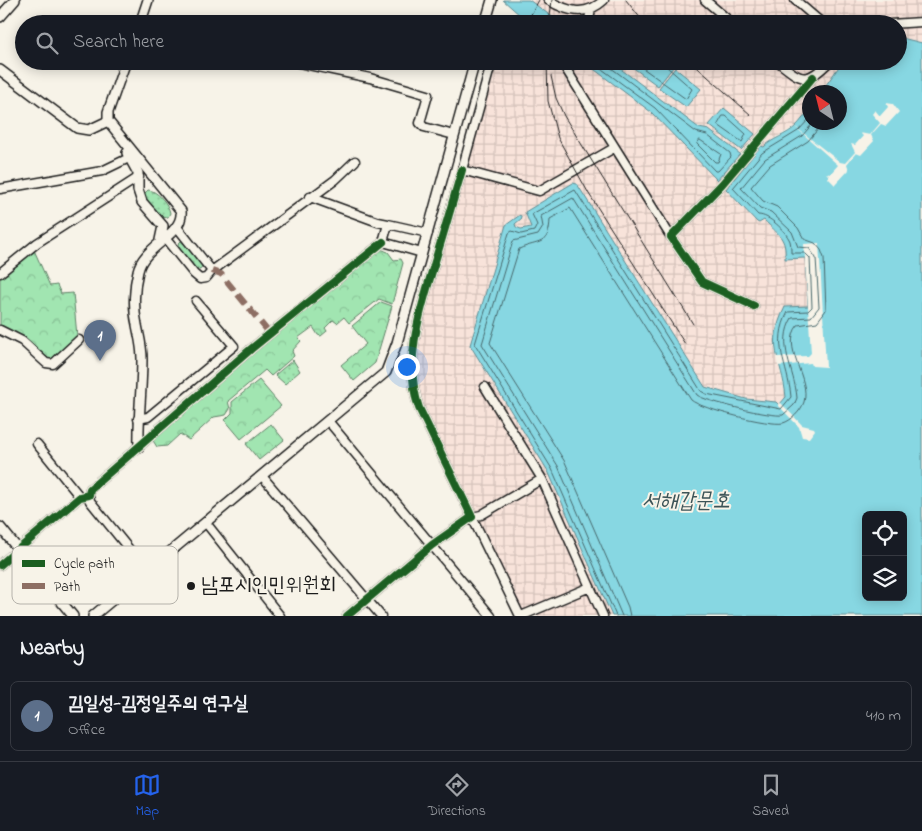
<!DOCTYPE html>
<meta charset="utf-8">
<style>
body{margin:0;font-family:"Indie Flower","Poor Story",sans-serif;background:#20242c;color:#f1f3f6}
.controls{position:absolute;right:15px;bottom:15px;display:grid;overflow:hidden;border-radius:8px;box-shadow:0 2px 12px #0003}
.controls button{width:45px;height:45px;display:grid;place-items:center;padding:0;border:0;border-bottom:1px solid #363941;background:#171b24;color:#f1f3f6;font:25px sans-serif}
.compass{position:absolute;left:802px;top:85px;width:45px;height:45px;border-radius:50%;background:#171b24;box-shadow:0 2px 12px #0003;rotate:325deg}
.you{position:absolute;left:406px;top:366px;width:18px;height:18px;margin:-12px;border:4px solid #fff;border-radius:50%;background:#1a73e8;box-shadow:0 0 0 8px #1a73e833}
.badge{display:grid;place-items:center;width:32px;height:32px;border-radius:50%;background:#2563eb;color:#fff;font-size:16px;font-weight:700}
.pin{position:absolute;translate:-50% -41px;filter:drop-shadow(0 1px 2px #0008)}
.pin::after{content:'';position:absolute;top:26px;width:18px;height:15px;background:inherit;clip-path:polygon(0 0,100% 0,50% 100%)}
.list{margin:0;padding:0;list-style:none}
h2{display:flex;justify-content:space-between;align-items:center;height:65px;margin:0;padding:0 20px;font-size:21px}
h2 small{font-size:16px;font-weight:400;color:#9ea1a6}
.list li{display:grid;grid-template-columns:32px 1fr auto;gap:15px;align-items:center;box-sizing:border-box;height:70px;margin:0 10px 10px;padding:0 10px;border:1px solid #363941;border-radius:8px}
.list b{display:block;font-size:19px;white-space:nowrap}
.list p{margin:0;font-size:16px;white-space:nowrap;color:#9ea1a6}
.list em{font-size:16px;font-style:normal;color:#9ea1a6}
.icon{flex:none;width:28px;height:28px;fill:none;stroke:currentColor;stroke-width:2;stroke-linecap:round;stroke-linejoin:round}
.map{position:relative;flex:none;width:922px;height:616px;overflow:hidden}
.search{position:absolute;background:#171b24;box-shadow:0 2px 12px #0003;left:15px;right:15px;top:15px;height:55px;display:flex;align-items:center;gap:12px;box-sizing:border-box;padding:0 18px;border-radius:28px;color:#9ea1a6;font-size:19px}
.sheet{height:145px;background:#171b24}
nav{display:flex;justify-content:space-around;align-items:center;box-sizing:border-box;height:70px;border-top:1px solid #363941;background:#171b24;font-size:14px;color:#9ea1a6}
nav a{display:grid;justify-items:center;gap:2px}
nav .on{color:#2563eb}
.map>svg:first-child{display:block}
.industrial{fill:url(#industrial-grid)}
.grass{fill:url(#grass-dots);stroke:#5e8066}
.forest{fill:url(#forest-crowns);stroke:#5e8066}
.water{fill:#87d7e2;stroke:#5c8c93;fill-rule:evenodd}
.pier{fill:#f7f3e8}
.lines{fill:none;stroke-linecap:round;stroke-linejoin:round}
.shore{stroke:#47676b;stroke-width:1}
.minor-casing{stroke:#1c1c1c;stroke-width:11}
.major-casing{stroke:#1c1c1c;stroke-width:12}
.minor{stroke:#f7f3e8;stroke-width:8}
.major{stroke:#f7f3e8;stroke-width:9}
.rail{stroke:#1c1c1c;stroke-width:1}
.quiet{stroke:#8d6e63;stroke-width:6;stroke-dasharray:12 6;stroke-linecap:butt}
.cycleway-casing{stroke:#f7f3e8;stroke-width:11}
.cycleway{stroke:#1b5e20;stroke-width:8}
.poi-dot{fill:#1c1c1c;stroke:#f7f3e8;stroke-width:2}
.labels{text-anchor:middle;dominant-baseline:central;stroke-width:4;stroke-linejoin:round;paint-order:stroke}
.poi-label{font-size:21px;fill:#1c1c1c;stroke:#f7f3e8;text-anchor:start}
.water-label{font-size:22px;font-style:italic;fill:#3c5457;stroke:#f7f3e8}
.key{fill:#f7f3e8;stroke:#b5b2ab;stroke-width:1}
.key-label{font-size:14px;fill:#1c1c1c}
</style>
<div class="map">
<svg width="922" height="616" viewBox="0 0 922 616">
<defs>
<pattern id="industrial-grid" width="8" height="8" patternUnits="userSpaceOnUse" patternTransform="scale(1.25)"><rect width="8" height="8" fill="#f8e3da"/><path d="M0 4h8M4 0v8" fill="none" stroke="#d4c2ba"/></pattern>
<pattern id="grass-dots" width="8" height="8" patternUnits="userSpaceOnUse" patternTransform="scale(1.25)"><rect width="8" height="8" fill="#a1e5b1"/><path d="M2 2h.1M6 6h.1" fill="none" stroke="#8ac498" stroke-width="1.8" stroke-linecap="round"/></pattern>
<pattern id="forest-crowns" width="20" height="18" patternUnits="userSpaceOnUse" patternTransform="scale(1.25)"><rect width="20" height="18" fill="#a1e5b1"/><path d="M2 6a3 3 0 1 1 6 0M12 15a3 3 0 1 1 6 0" fill="none" stroke="#8ac498"/></pattern>
</defs>
<rect width="100%" height="100%" fill="#f7f3e8"/>
<filter id="ink" filterUnits="userSpaceOnUse"><feTurbulence type="fractalNoise" baseFrequency=".02" numOctaves="2"/><feDisplacementMap in="SourceGraphic" scale="10" xChannelSelector="R" yChannelSelector="G"/><feConvolveMatrix kernelMatrix="1 2 1 2 8 2 1 2 1" color-interpolation-filters="sRGB"/></filter>
<g filter="url(#ink)">
<path class="industrial" d="M525 0H922V43L898 37V24H512L515 14Z
M498 61H843L821 92H810L809 110 796 126 775 138 769 145 764 148 761 146 726 189 757 222 764 220 784 240 786 246 785 259 805 257 808 307 774 345 786 397 778 405 772 402 746 399 705 387 577 184 531 227 521 229 516 227 515 224 520 215 506 225 470 345 548 471 612 616H515L413 392 412 347 457 175Z"/>
<path class="grass" d="M148 190C157 190 169 205 170 213L168 217 160 218 144 200V194Z
M181 241 185 242 203 264 200 270C192 269 179 253 178 244Z
M293 360 300 371 285 384 275 375Z"/>
<path class="forest" d="M378 248 388 252 394 260 401 259 403 263 392 304 379 299 349 323 344 317 337 323 333 320 325 328 327 331 321 336 318 335 313 327 298 338 301 341 292 351 294 356 271 376 265 370 228 401 230 409 226 415 214 417 189 440 180 434 167 446 157 447 152 439 176 417Z
M34 250 50 286 57 285 61 294 73 293 77 336 51 360 0 328V278Z
M381 302 392 306 375 363 354 381 341 365 366 344 352 326Z
M259 380 281 406 241 439 225 420 232 413V402Z
M271 424 284 440 259 460 246 444Z"/>
<path class="water" d="M503 0H529L562 24H530Z
M898 37 922 43V616H612L548 471 470 345 506 225 520 215 522 218 515 224 516 227 521 229 531 227 525 212 573 183 577 184 705 387 746 399 776 402 779 405 786 397C782 358 765 348 785 307L808 306 805 258 785 259C787 238 778 234 764 220L759 223 757 222 726 189 761 146 764 147C771 139 787 135 796 126 801 121 805 115 809 110L810 122H840V92H821L843 61H898ZM866 515H903V597H866Z
M583 61H610L699 128 709 130 740 154 717 180 651 112Z
M624 61H667L674 66 658 86Z
M675 68 701 89 686 107 659 88Z
M724 108 755 134 741 150 709 125Z"/>
<path class="pier" d="M886 103 893 104 899 112 886 126 881 124 871 135 874 141 861 155 856 153 847 164 849 170 835 185 828 178 829 176 826 173 830 174 838 165 793 125 840 162 845 163 855 152 851 144 855 145 863 136 860 133 870 135 880 123 872 114 875 110 880 116 888 107Z
M819 243 826 367 812 366 811 363 778 366 776 357 808 356 811 353 804 244Z
M781 403 802 425 814 428 815 430 809 438 802 437 799 427 778 405Z"/>
<g class="lines">
<path class="shore" d="M591 61 655 108 715 171H718L731 157 730 153 707 135 696 132 610 67 608 61
M633 61 686 99 692 89 667 67 665 61
M723 116H726L746 134 742 142 718 125Z
M700 140 721 154 718 162H715L697 144Z
M616 616 552 469 475 344 509 233 512 231 521 234 534 231 537 225 532 214 575 190 701 391 706 394 781 409 791 397C788 364 771 345 788 312L808 311 812 307 810 258 805 253H791C791 249 791 245 790 241 785 230 769 215 758 215L733 188 762 153 798 131 810 118
M622 616 558 466 482 344 513 241 538 235 543 227 541 216 573 198 697 395C706 402 772 417 783 415L794 405 797 398C795 371 776 344 792 318L811 317 819 307 816 258 809 248 798 247 792 232 771 212 760 208 741 188 765 159 802 136 814 122
M630 616 628 607 565 462 490 343 519 249C539 240 549 247 550 219L570 208 691 400C701 409 770 426 783 423 791 421 801 411 804 402 811 378 780 347 798 325L817 322 826 310 824 258 821 250 815 243 804 239 798 228 777 207 763 201 751 187 770 165 808 141 824 122"/>
<defs>
<path id="minor" d="M548 0C568 12 586 17 604 0
M705 0 733 24
M795 0 823 24
M588 24 591 10
M890 24 922 22
M290 61 370 78 428 95 420 123 424 127 454 135
M561 61 671 237
M777 61C802 81 806 85 830 61
M490 68 462 170 539 191 614 148
M0 189 102 171 133 156
M310 197 378 222 388 224
M177 227 212 271
M165 238 194 274 200 279 206 278 212 271 335 180 355 161
M422 253 383 242 388 224 428 233
M0 273 37 243 139 177
M754 306 702 282 671 237 722 184 813 77
M0 330 22 341 46 363 53 364 79 340
M485 387 542 479 603 616
M138 419 148 417 234 346 196 301
M329 422 491 616
M37 444 80 497
M262 476 381 616
M89 495 90 501 146 570
M206 523 280 616
M0 565 80 497 89 495 90 489 97 483 251 349 383 242
M347 616 432 545 472 517 419 408C402 359 422 306 436 258 445 229 453 200 462 170
M520 616 472 517 481 515 542 479
M521 616 590 587"/>
<path id="major" d="M0 17 15 0
M140 24 148 0
M485 24 492 0
M0 70 77 128 89 130 108 121 181 211C184 235 143 246 138 271 134 287 133 308 137 325 139 336 142 346 142 359 142 388 138 417 139 447
M108 121V112L126 61
M127 153 138 173V190L142 202 163 226 160 240
M0 527 73 616
M93 616 386 372 397 343 475 61"/>
</defs>
<use href="#minor" class="minor-casing"/>
<use href="#major" class="major-casing"/>
<use href="#minor" class="minor"/>
<use href="#major" class="major"/>
<path class="rail" d="M626 0 645 24
M528 20 539 0
M549 24 552 0
M547 61 548 101 558 138 589 194 685 344
M690 61 751 115
M551 76 556 98 564 116 693 324"/>
<path class="quiet" d="M212 271 221 274 270 334"/>
<defs>
<path id="cycleway" d="M754 306 702 282 671 237 722 184 813 77
M0 565 80 497 89 495 90 489 97 483 251 349 383 242
M347 616 432 545 472 517 419 408C402 359 422 306 436 258 445 229 453 200 462 170"/>
</defs>
<use href="#cycleway" class="cycleway-casing"/>
<use href="#cycleway" class="cycleway"/>
</g>
</g>
<circle class="poi-dot" cx="191" cy="586" r="5"/>
<g class="labels">
<g class="poi-label">
<text x="201" y="586">남포시인민위원회</text>
</g>
<g class="water-label">
<text x="686" y="502">서해갑문호</text>
</g>
</g>
<rect x="12" y="546" width="166" height="58" rx="8" class="key"/>
<rect x="22" y="560" width="23" height="7" fill="#1b5e20"/>
<rect x="22" y="583" width="23" height="6" fill="#8d6e63"/>
<g class="key-label">
<text x="54" y="568">Cycle path</text>
<text x="54" y="591">Path</text>
</g>
</svg>
<div class="controls">
<button><svg class="icon" aria-label="locate" viewBox="0 0 24 24"><circle cx="12" cy="12" r="6"/><path d="M12 2v4M12 18v4M2 12h4M18 12h4"/></svg></button>
<button><svg class="icon" aria-label="layers" viewBox="0 0 24 24"><path d="M12 4l9 5-9 5-9-5zM3 14l9 5 9-5"/></svg></button>
</div>
<svg class="compass" viewBox="-18 -18 36 36"><path d="M0-13l5 13h-10z" fill="#e53935"/><path d="M0 13l5-13h-10z" fill="#9ea1a6"/></svg>
<div class="you"></div>
<div class="pin badge" style="left:100px;top:361px;background:#5c6f8a">1</div>
<div class="search"><svg class="icon" aria-label="search" viewBox="0 0 24 24"><circle cx="10" cy="10" r="6"/><path d="M15 15l6 6"/></svg>Search here</div>
</div>
<section class="sheet">
<h2>Nearby<small></small></h2>
<ul class="list">
<li><span class="badge" style="background:#5c6f8a">1</span><div><b>김일성-김정일주의 연구실</b><p>Office</p></div><em>410 m</em></li>
</ul>
</section>
<nav>
<a class="on"><svg class="icon" aria-label="map" viewBox="0 0 24 24"><path d="M3 6l6-2 6 2 6-2v14l-6 2-6-2-6 2zM9 4v14M15 6v14"/></svg>Map</a>
<a><svg class="icon" aria-label="directions" viewBox="0 0 24 24"><path d="M12 3l9 9-9 9-9-9zM9 14v-3h6M13 9l2 2-2 2"/></svg>Directions</a>
<a><svg class="icon" aria-label="saved" viewBox="0 0 24 24"><path d="M7 4h10v16l-5-4-5 4z"/></svg>Saved</a>
</nav>
